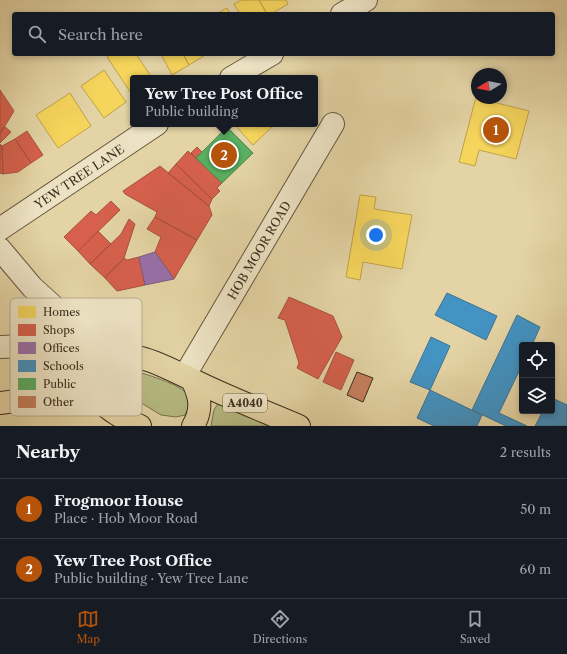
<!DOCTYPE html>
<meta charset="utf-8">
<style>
body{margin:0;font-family:"Libre Caslon Text",serif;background:#20242c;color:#f1f3f6}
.controls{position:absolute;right:12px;bottom:12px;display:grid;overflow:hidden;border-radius:4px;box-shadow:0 2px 6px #0003}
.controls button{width:36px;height:36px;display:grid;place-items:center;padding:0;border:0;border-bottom:1px solid #363941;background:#171b24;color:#f1f3f6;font:20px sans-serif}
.compass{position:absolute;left:471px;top:68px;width:36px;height:36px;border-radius:50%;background:#171b24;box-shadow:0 2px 6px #0003;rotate:260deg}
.you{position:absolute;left:376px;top:235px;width:14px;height:14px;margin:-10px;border:3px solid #fff;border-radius:50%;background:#1a73e8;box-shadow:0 0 0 6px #1a73e833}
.badge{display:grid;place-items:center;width:26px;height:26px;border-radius:50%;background:#b45309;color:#fff;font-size:13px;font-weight:700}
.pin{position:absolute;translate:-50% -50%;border:2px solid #fff;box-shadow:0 1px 4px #0006}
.popup{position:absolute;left:130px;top:75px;width:188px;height:52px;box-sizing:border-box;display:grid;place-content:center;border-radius:4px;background:#171b24;filter:drop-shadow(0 1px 3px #0005);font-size:13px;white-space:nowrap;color:#9ea1a6}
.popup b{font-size:15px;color:#f1f3f6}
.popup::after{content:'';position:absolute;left:50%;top:100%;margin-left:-8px;border:8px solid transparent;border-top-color:#171b24}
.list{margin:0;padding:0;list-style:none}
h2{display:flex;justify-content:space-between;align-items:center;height:52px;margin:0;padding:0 16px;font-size:17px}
h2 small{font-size:13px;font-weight:400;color:#9ea1a6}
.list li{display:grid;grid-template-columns:26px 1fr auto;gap:12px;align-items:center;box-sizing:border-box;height:60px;padding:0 16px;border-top:1px solid #363941}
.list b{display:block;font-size:15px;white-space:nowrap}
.list p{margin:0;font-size:13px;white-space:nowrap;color:#9ea1a6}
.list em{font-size:13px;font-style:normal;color:#9ea1a6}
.icon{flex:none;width:22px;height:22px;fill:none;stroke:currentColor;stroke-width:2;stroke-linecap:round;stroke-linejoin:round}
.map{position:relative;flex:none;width:567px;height:426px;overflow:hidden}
.search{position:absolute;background:#171b24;box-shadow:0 2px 6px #0003;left:12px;right:12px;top:12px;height:44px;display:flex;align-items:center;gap:10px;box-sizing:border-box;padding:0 14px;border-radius:4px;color:#9ea1a6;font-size:15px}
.sheet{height:172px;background:#171b24}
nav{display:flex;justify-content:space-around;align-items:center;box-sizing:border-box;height:56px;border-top:1px solid #363941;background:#171b24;font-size:11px;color:#9ea1a6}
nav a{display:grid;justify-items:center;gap:2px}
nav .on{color:#b45309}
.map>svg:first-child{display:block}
.green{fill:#b7bc84;stroke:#797450}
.homes{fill:#f6d55c;stroke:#bea349}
.shops{fill:#d6604d;stroke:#a8513f}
.offices{fill:#9970ab;stroke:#7d5c80}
.schools{fill:#4393c3;stroke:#417491}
.public{fill:#5aae61;stroke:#51874d}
.building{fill:#c67f5e;stroke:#3b2d1d}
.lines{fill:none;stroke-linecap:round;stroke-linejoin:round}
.minor-casing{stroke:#65573f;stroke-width:24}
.major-casing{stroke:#3b2d1d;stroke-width:24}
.minor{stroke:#ede3c4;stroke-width:22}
.major{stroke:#e4d4a5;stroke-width:22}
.labels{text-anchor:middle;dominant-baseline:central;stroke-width:4;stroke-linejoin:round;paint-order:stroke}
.shield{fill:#ede3c4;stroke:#70644f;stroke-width:1}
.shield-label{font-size:11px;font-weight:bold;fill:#3b2d1d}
.street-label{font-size:12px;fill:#3b2d1d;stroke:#ede3c4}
.key{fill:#ede3c4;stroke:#b8ac92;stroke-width:1}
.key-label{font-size:11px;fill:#3b2d1d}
</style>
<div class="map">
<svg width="567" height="426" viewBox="0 0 567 426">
<rect width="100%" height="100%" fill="#e4d4a5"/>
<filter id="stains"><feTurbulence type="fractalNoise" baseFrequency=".005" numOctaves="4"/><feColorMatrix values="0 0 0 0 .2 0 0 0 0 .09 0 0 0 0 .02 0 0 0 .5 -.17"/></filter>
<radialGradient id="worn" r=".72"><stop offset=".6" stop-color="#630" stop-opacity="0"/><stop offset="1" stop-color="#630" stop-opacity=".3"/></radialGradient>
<path class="green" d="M128 369C141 373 184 384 189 397 191 404 188 409 185 415L176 417 161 415 125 393 118 387 116 379 120 371Z
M219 402 274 426H211L214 410Z"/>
<path class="homes" d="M241 0H259L267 14H240L234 4Z
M259 0H286L288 4 271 14H267Z
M227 8 230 14H216Z
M112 54H136L152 78H133V96L107 57Z
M161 54H183L189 65 172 75Z
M183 54H205V55L189 65Z
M104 70 126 102 104 118 81 86Z
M70 93 91 126 58 148 36 115Z
M477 93V98H490L489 101 529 111 516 159 479 150 475 166 459 162Z
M234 124H275L253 145Z
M360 195 376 197 374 209 412 215 402 269 363 262 360 280 346 277Z"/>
<path class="shops" d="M0 90 14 111 0 134Z
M4 126 11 132 0 143V134Z
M27 131 43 155 31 163 15 139Z
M15 139 31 163 18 172 3 174 2 146Z
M0 144 2 146 3 174 0 173Z
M197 147 202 152 196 158 191 153Z
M188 151 222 183 217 188 220 191 212 199 176 164Z
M176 164 212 199 209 206 168 173Z
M160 166 209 206 212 215 197 240 155 217 157 212 125 194 123 191Z
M111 201 120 210 78 251 64 237 91 211 96 215Z
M155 217 197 240 174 279 155 252 161 237 147 229Z
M129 219 135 224 124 258 105 278 90 264 121 234Z
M98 231 111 244 90 264 78 251Z
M139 257 145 285 117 291 105 278 124 258 127 260Z
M289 297 333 316 342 337 318 379 297 368 299 363 285 320 278 318Z
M336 352 354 360 341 390 323 382Z"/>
<path class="offices" d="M155 252 174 279 145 285 139 257Z"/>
<path class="schools" d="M447 293 497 316 486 340 435 315Z
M517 315 540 327 532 345H522V365L499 413 527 426H506L472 410Z
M431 337 450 346 430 390 410 382Z
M430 390 482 415 477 426H434L417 418Z
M552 398 567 405V426H535L543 411H552Z"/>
<path class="public" d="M227 127 253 153 222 183 196 158Z"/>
<path class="building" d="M357 372 373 378 363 402 347 395Z"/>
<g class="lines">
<defs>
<g id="minor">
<path d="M342 14 366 0"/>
<path d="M231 78 272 54"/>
<path id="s1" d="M0 229 157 124"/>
<path d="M0 249 32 287 66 318 115 356"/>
<path d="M0 347 28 346 46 337 66 318"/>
<path id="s2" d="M185 375 333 124"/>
</g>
<path id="major" d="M192 380C200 396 203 409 193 426
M0 403 95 391
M140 426C127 420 109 412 100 400 96 393 95 387 96 379 98 357 118 353 137 357 157 361 175 372 193 380 227 397 264 411 299 426"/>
</defs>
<use href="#minor" class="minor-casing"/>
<use href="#major" class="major-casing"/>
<use href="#minor" class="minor"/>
<use href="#major" class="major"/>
</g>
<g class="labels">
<rect class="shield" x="223" y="394" width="44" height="18" rx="3"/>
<g class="shield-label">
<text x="245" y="403">A4040</text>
</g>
<g class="street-label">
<text stroke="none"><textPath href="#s1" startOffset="95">YEW TREE LANE</textPath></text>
<text stroke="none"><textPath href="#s2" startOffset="145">HOB MOOR ROAD</textPath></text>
</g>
</g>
<rect x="10" y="298" width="132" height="118" rx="6" class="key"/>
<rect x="18" y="306" width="18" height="12" fill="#f6d55c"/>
<rect x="18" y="324" width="18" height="12" fill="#d6604d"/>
<rect x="18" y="342" width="18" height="12" fill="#9970ab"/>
<rect x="18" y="360" width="18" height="12" fill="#4393c3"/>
<rect x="18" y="378" width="18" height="12" fill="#5aae61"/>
<rect x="18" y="396" width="18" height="12" fill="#c67f5e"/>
<g class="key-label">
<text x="43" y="316">Homes</text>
<text x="43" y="334">Shops</text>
<text x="43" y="352">Offices</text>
<text x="43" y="370">Schools</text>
<text x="43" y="388">Public</text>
<text x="43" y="406">Other</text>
</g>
<rect width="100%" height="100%" filter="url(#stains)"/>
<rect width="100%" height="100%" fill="url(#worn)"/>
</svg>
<div class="controls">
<button><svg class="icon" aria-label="locate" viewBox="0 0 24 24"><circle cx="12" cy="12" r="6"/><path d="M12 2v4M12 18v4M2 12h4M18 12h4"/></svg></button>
<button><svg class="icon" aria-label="layers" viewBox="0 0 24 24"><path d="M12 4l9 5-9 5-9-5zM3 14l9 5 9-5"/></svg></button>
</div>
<svg class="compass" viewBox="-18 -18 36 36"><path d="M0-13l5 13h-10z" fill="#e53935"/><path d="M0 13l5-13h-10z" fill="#9ea1a6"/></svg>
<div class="you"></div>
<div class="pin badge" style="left:496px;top:130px">1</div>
<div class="pin badge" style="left:224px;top:155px">2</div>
<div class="popup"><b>Yew Tree Post Office</b>Public building</div>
<div class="search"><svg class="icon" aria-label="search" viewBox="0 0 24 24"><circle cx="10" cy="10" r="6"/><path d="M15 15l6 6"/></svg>Search here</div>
</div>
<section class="sheet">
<h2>Nearby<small>2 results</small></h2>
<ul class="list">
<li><span class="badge">1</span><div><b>Frogmoor House</b><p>Place · Hob Moor Road</p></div><em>50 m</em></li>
<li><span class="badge">2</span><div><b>Yew Tree Post Office</b><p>Public building · Yew Tree Lane</p></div><em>60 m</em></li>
</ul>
</section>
<nav>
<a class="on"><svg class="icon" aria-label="map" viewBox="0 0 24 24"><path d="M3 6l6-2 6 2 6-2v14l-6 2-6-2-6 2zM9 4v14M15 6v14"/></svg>Map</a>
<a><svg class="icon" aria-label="directions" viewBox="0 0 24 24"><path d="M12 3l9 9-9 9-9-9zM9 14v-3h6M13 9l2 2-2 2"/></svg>Directions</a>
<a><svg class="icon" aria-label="saved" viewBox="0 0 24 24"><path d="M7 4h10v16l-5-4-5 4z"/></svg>Saved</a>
</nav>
